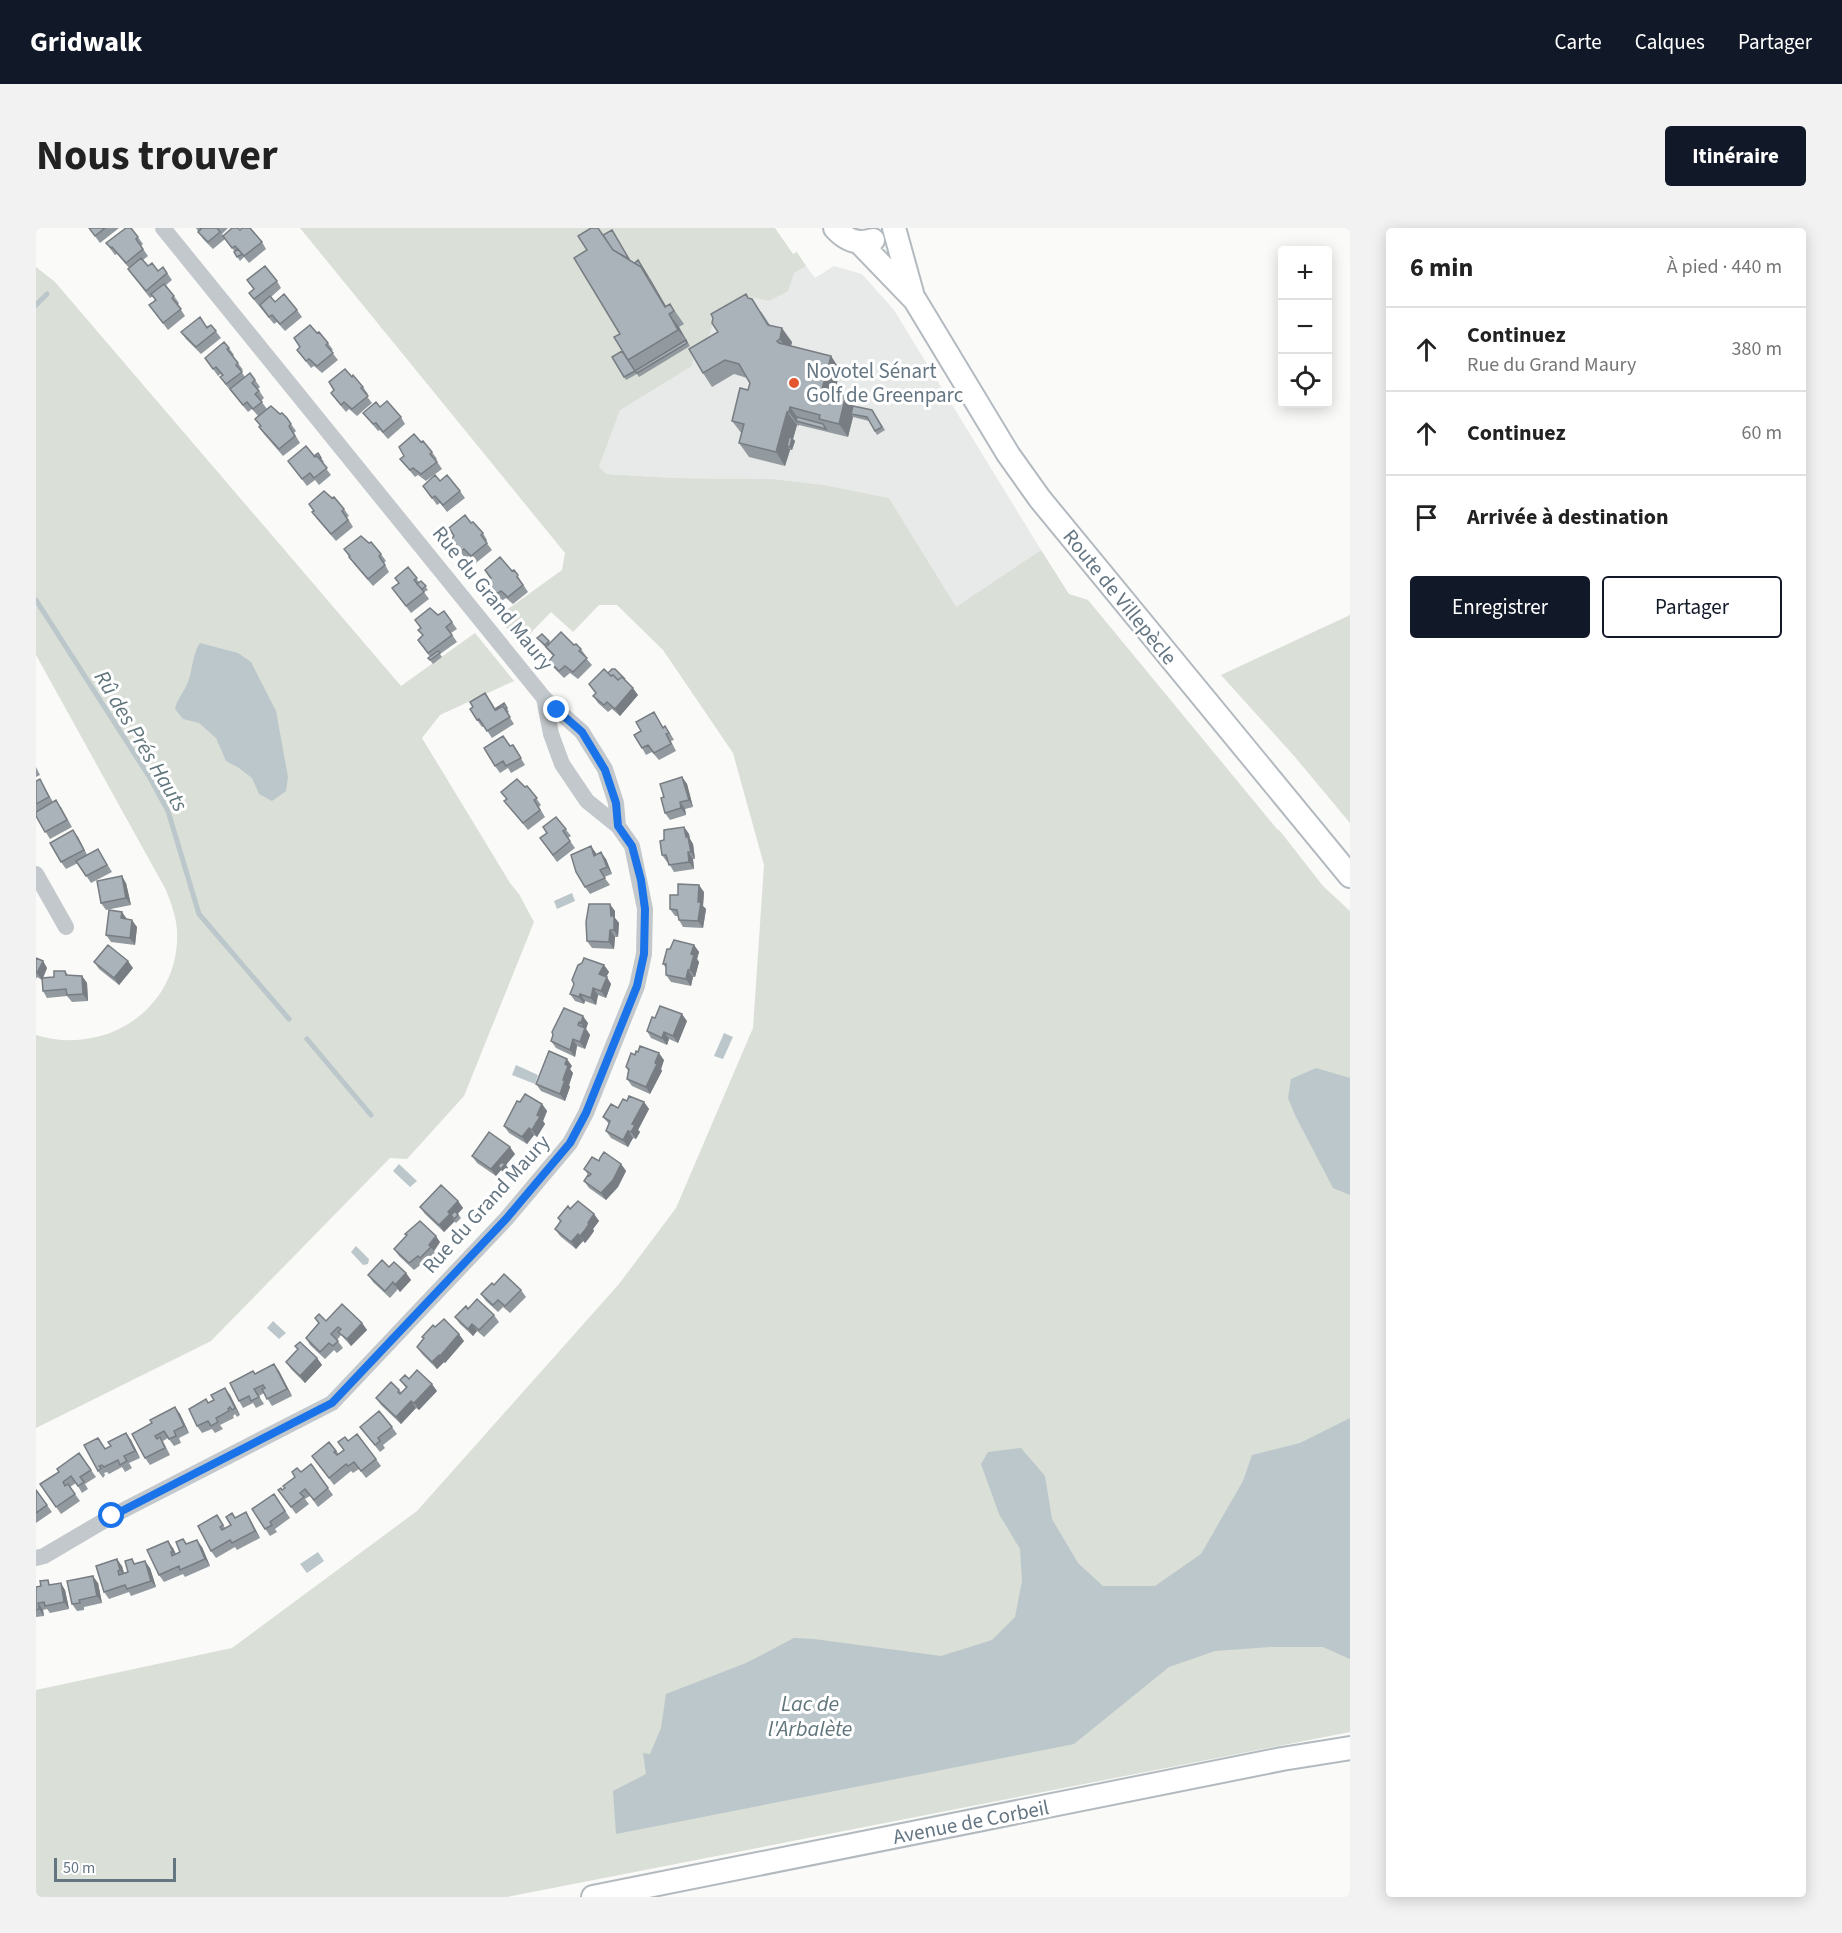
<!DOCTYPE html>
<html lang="fr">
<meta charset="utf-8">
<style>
body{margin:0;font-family:"Source Sans 3",sans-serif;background:#f2f2f2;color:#222}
.controls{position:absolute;right:18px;top:18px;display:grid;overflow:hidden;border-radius:6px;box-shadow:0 3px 15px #0003}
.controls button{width:54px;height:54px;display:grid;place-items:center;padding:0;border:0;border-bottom:2px solid #e0e0e0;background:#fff;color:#222;font:30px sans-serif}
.scale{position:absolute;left:18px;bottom:15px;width:122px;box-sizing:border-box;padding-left:6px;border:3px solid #657683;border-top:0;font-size:16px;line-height:21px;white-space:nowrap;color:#657683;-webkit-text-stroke:4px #fff;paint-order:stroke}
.stop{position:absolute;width:18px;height:18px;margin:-14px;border:4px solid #1a73e8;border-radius:50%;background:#fff}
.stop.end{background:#1a73e8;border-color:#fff;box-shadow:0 2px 6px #0008}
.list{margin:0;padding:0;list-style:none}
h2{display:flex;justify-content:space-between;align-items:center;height:78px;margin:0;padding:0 24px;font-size:26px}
h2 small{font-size:20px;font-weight:400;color:#767676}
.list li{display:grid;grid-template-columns:39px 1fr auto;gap:18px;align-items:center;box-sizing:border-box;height:84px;padding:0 24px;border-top:2px solid #e0e0e0}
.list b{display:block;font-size:22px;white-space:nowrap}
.list p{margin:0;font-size:20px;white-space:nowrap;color:#767676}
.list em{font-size:20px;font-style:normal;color:#767676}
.actions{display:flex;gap:12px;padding:18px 24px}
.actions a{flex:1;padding:14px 0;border:2px solid #111827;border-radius:6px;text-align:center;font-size:21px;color:#111827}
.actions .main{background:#111827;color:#fff}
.icon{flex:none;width:33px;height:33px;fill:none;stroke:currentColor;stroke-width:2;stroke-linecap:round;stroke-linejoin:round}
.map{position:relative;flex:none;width:1314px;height:1669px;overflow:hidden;border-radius:6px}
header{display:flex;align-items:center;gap:36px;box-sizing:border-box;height:84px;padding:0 30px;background:#111827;color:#fff}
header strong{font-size:28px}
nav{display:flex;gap:33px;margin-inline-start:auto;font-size:21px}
.intro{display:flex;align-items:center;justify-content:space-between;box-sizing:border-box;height:144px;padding:0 36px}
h1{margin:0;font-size:42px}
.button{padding:15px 27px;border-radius:6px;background:#111827;color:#fff;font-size:21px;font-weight:700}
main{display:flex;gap:36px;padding:0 36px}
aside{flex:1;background:#fff;border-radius:6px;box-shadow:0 3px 15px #0003}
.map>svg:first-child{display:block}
.built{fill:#e8e9e9}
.green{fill:#dadfd7}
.water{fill:#bbc7cb}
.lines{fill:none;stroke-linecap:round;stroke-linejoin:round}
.stream{stroke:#bbc7cb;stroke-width:5}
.secondary-casing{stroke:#b3babf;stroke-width:26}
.minor{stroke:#c3c8cc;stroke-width:16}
.secondary{stroke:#fff;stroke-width:22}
.wall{fill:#929a9f}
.shaded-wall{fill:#777d82}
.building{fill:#aab3b9;stroke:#777d82;stroke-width:1.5}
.route{stroke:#1a73e8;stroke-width:8}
.poi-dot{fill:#e4572e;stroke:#fff;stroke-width:2}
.labels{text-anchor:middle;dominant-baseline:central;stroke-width:6;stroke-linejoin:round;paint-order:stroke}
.poi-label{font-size:21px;fill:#657683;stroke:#fff;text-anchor:start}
.street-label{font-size:21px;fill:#657683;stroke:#fff}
.water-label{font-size:22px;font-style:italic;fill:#60757c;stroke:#fff}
</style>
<header>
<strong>Gridwalk</strong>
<nav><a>Carte</a><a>Calques</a><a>Partager</a></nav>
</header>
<div class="intro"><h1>Nous trouver</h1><a class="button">Itinéraire</a></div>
<main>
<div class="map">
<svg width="1314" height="1669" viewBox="0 0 1314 1669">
<rect width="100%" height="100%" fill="#fafaf8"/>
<path class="built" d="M770 38 779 50 798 38 826 46 858 82 1005 322 920 380 853 270 789 257 737 251 636 250 571 246 563 239 584 181 656 138 658 129 678 91 713 69 733 73 758 45Z"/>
<path class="green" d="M264 0H739L757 26 761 24 770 38 758 45 752 63 733 73 713 69 678 91 669 122 658 129 656 138 584 182 563 239 571 246 636 250 737 251 789 257 853 270 920 379 1005 322 1033 366 1052 372 1241 601 1244 603 1287 658 1314 683V1504L471 1669H0V1462L196 1420 381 1283 583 1056 640 980 717 800 728 637 697 525 627 422 581 377H563L537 404 515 384 484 416 461 389 526 342 529 325Z
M0 39 19 54 365 458 439 405 478 453 404 487 386 510 474 655 483 666 498 694 428 868 371 931 354 930 175 1113 0 1200V807C71 829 145 779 141 702 140 688 135 675 130 662L0 427Z
M1314 387V595L1259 529 1185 447Z"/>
<path class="water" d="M164 415 202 425 215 434 240 483 252 549 250 563 236 573 223 566 216 550 203 540 190 533 180 510 163 495 147 491 139 481C141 471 148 464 152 454 157 441 156 427 164 415Z
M536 665 539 673 521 681 518 673Z
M688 805 697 809 687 831 678 828Z
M480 837 502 847 499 856 476 847Z
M1280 840 1314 850V967L1297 960 1260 889 1252 870 1255 851Z
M363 936 381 953 374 959 357 943Z
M320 1018 333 1031 332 1036 327 1037 315 1024Z
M237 1093 250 1105 243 1111 231 1100Z
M1314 1190V1431L1287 1419H1234L1179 1423 1133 1439 1038 1516 580 1606 577 1563 610 1546 607 1525 614 1526 625 1500 630 1466 710 1435 758 1410 778 1411 905 1428 956 1412 979 1389 986 1353 984 1321 963 1286 945 1236 952 1224 985 1220 1009 1248 1016 1291 1042 1335 1067 1358H1119L1165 1326 1207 1253 1216 1227 1264 1215Z
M282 1324 288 1333 271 1345 264 1336Z"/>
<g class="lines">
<path class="stream" d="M0 77 11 66
M0 372 114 550 132 583 163 686 253 791
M271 811 335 887"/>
<defs>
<path id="secondary" d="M799 0C810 12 821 17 837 12
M858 0 876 65
M824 15 879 72 972 226 1004 271 1314 648
M557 1669 1246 1531 1314 1520"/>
</defs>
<use href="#secondary" class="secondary-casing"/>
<path class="minor" d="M508 470 546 504 569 541 580 575 582 598
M0 646 30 699
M0 1330 8 1328 76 1288 296 1175 470 991 534 915 550 885 601 758 608 726 609 681 596 618 582 598 551 573 526 536 515 506 508 470 127 0"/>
<use href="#secondary" class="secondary"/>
</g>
<path class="wall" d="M53 0H83L64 15Z
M160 0H192L186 6 187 7 204 2 226 14 230 21 213 35 208 29 204 33 198 24H199L189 11 177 21 167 11Z
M567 7 593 31 630 78 634 76 648 96 643 99 654 118 603 149 601 146 590 152 576 129 586 123 584 106 551 22Z
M102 9 107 16 105 18 112 28 107 32 112 38 122 43 127 39 136 52 130 57 143 75 142 77 149 88 132 102 113 77 119 72 117 68 114 70 97 48 92 41 93 40 81 26 79 27 70 15Z
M211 52 241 53 245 60 235 69 239 74 261 82 266 89 249 103 241 94 238 96 218 72 213 65 218 61Z
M712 70 726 85 734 97 756 114 755 118 795 128 804 142 799 164 810 167 817 178 836 182 849 202 841 207 833 193 817 189 812 209 763 197V198L761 197 757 211 759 213 756 222H754L749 238 713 229 703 215 706 206 696 193 712 162 714 155 711 150 698 146 676 159 667 145Z
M175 97 185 110 165 126 150 111 145 104Z
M281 105 292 115 297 122 295 123 302 132 286 145 278 138 275 140 261 122Z
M193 120 198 127 197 128 207 142 205 143 209 149 214 145 224 159 222 161 228 170 225 173 231 181 222 188 216 181 212 184 189 156 184 149 186 148 185 146 182 148 169 130Z
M316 149 327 159 332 166 330 167 336 175 321 188 313 181 310 184 300 172Z
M344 179 365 189 369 196 352 211 344 202 342 203 327 185Z
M219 191 255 196 260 203 258 205 264 215 247 228 228 206 223 199 224 198Z
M385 214 396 224 401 231 400 232 406 241 390 253 382 247 379 249 364 231Z
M282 225 288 234 286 235 295 247 283 257 279 252 271 258 252 233 278 228Z
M404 253 424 263 429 270 411 284 404 275 401 277 387 258Z
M308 281 313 288 311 289 317 299 300 313 281 291 276 284Z
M435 295 447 305 451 312 450 314 456 322 440 335 433 328 429 330 415 311Z
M308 321 345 326 350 333 348 335 353 344 337 358 318 336Z
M372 339 383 354 385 353 392 362 388 364 393 371 375 385 356 360 363 355Z
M449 342 476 343 478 342 492 364 477 376 470 370 464 374 449 355 454 351Z
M408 383 421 401 415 405 421 414 404 426 406 429 397 436 392 430 394 429 382 412 387 407 402 387Z
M501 410 513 413 514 415 538 417 545 421 550 428 549 429 556 437 542 451 534 445 528 450 518 440 513 433 517 428Z
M572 445 602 467 584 488 576 481 572 484 562 475 557 468 560 465Z
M454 472 459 480 468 475 473 484 471 485 478 496 456 510 448 498 446 499 441 492Z
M622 491 627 499 629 498 634 505 638 512 635 513 640 523 623 532 616 524 610 527 606 520Z
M477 517 489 537 475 545 472 540 464 545 459 538 474 518Z
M0 539 4 547 0 549Z
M646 549 651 556 657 579 649 581 650 587 634 592 629 585 626 574 627 567Z
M4 551 17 574 25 579 36 599 14 611 0 588V553Z
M489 559 496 564 505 577 503 579 509 589 492 602 468 573Z
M520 589 535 608 532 610 539 620 521 634 504 610 511 605Z
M648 599 653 606 654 611 657 616 659 631H657L658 641 638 644 632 634H631L626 627 628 612Z
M42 609 51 627 62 621 76 644 55 655 42 635 30 641 25 634Z
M560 625 561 627 570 631 576 646 568 649 574 657 554 666 549 659Z
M90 655 95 677 70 682 65 675Z
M668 664 667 678 670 681 667 700 647 699 643 692 642 688H639L634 681 642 667Z
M579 683V690L583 695 582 709H579L578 721 556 720 551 713Z
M91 691 101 699 99 717 75 714 70 707Z
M658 717 663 724 661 731 663 734 659 749H657L655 758 635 754 630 747V740L627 736 634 721Z
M0 730 7 733 11 740 7 750 18 749 29 743 33 748H46L51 755 52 773 36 774 31 768 11 770 7 763 6 752 1 749 0 751Z
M58 734 97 740 83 757 63 741Z
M568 737 573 744 570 749 575 756 570 770 562 767 560 777 549 773 548 776 539 773 534 766Z
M528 780 552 795 550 801 554 807 549 821 541 818 539 829 520 820 515 813Z
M651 793 642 815 633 811 631 817 615 810 611 803Z
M628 832 625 841 626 843 614 866 596 858 591 851 592 843 590 839Z
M536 838 534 841 537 845 533 857 534 859 529 873 505 863 500 856Z
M591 873 608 874 613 881 602 902 604 904 600 911 597 910 592 919 575 910 570 903 573 896 567 889 582 880Z
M484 874 506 876 511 883 507 893 509 896 505 902 501 909 498 907 491 916 473 905 468 898Z
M479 926 470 937 472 940 468 945 465 942 460 948 441 935 436 928Z
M563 933 585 936 590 943 582 959 570 972 553 960 548 953 553 948 548 941Z
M422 973 427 980 422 986 425 990 420 995 418 993 408 1004 389 986 384 979Z
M534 981 558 986 563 993 557 1001 558 1003 554 1009 549 1015 547 1013 540 1021 524 1008 519 1001 524 993 522 990Z
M404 1014 398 1023 400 1026 389 1037 387 1035 378 1042 363 1028 358 1021Z
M353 1039 370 1045 375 1052 364 1064 362 1061 354 1070 337 1054 332 1047Z
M457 1056 485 1062 490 1069 474 1085 467 1079 462 1084 450 1073 445 1066Z
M432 1081 458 1087 463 1094 448 1109 441 1103 437 1108 424 1096 419 1089Z
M279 1090 290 1093 326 1095 331 1102 315 1118 305 1107 301 1112 307 1120 301 1125 298 1122 289 1131 274 1117 270 1110 283 1096Z
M399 1099 428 1113 409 1135 408 1134 401 1141 386 1126 381 1119 388 1111 386 1109Z
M259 1118 281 1130 286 1137 269 1155 255 1141 250 1134 262 1122Z
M238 1136 243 1143 256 1168 236 1178 228 1165 223 1168 228 1176 220 1180 217 1175 207 1180 203 1173 219 1146Z
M373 1151 401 1163 383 1182 380 1180 365 1196 345 1177 340 1170 363 1162 366 1165 370 1160 364 1152Z
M189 1160 194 1167 204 1187 201 1189 199 1186 197 1188 198 1190 184 1197 187 1201 179 1205 176 1201 166 1205 161 1198 170 1171 173 1175 178 1172Z
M139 1179 144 1186 153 1205 143 1210 145 1215 138 1218 132 1210 127 1213 134 1227 114 1237 109 1230 116 1195Z
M324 1199H356L361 1206 347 1217 349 1220 344 1224Z
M90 1205 95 1212 104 1230 93 1235 96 1240 89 1244 86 1239 73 1246 71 1244 68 1245 69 1247 67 1250 62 1243V1210L69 1221 75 1218Z
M312 1213 340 1231 345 1238 330 1250 323 1241 317 1245 315 1243 298 1257 276 1228 293 1214 303 1226 308 1222Z
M43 1225 60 1249 49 1256 52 1261 46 1265 40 1255 34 1259 44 1273 25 1286 4 1256 23 1244Z
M275 1236 297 1267 282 1279 274 1268 269 1271 273 1276 260 1286 242 1262H246L265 1244Z
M0 1262 16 1284 0 1295Z
M238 1266 254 1290 239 1301 241 1304 234 1308 216 1281Z
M200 1290 214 1291 224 1310 201 1322 199 1319 180 1330 175 1323 186 1294 189 1300 195 1297Z
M147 1311 151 1316 166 1319 174 1338 149 1349 147 1346 128 1354 123 1347 137 1320 140 1326 144 1324Z
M96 1331 99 1336 114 1340 120 1359 95 1368 93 1364 73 1371 68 1364 86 1338 88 1345 92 1344Z
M62 1355 66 1375 48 1379V1382L41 1383 36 1376Z
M15 1357 29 1362 33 1381 14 1385 11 1381 7 1382 8 1388 0 1389V1359Z"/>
<path class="shaded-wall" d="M602 32 615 52 634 85 629 79Z
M633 86 643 99 652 115 642 102Z
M746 100 756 114 753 125 744 111Z
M795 128 804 142 796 175 786 161Z
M810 167 819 181 815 186 817 189 812 209 803 196Z
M754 179 764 193H760L763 198 753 184Z
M751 184 761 197 757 211 759 213 756 222 754 219 751 218 754 222 749 238 740 224Z
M597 460 602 467 584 488 579 481Z
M646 549 651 556 657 579 653 572Z
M644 574 649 581 650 587 645 580Z
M648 599 653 606 654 611 657 616 659 631 655 624 650 609Z
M37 602 42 609 52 629 48 622Z
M555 618 560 625 563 635 558 628Z
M565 624 570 631 576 646 571 639Z
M652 624 657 631 658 641 653 634Z
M86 648 90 655 95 677 90 670Z
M663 657 668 664 667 678 670 681 667 700 662 693Z
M574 676 579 683V690L583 695 582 709 578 702 575 688Z
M86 684 91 691 85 690Z
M96 692 101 699 99 717 94 710Z
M574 702 579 709 578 721 573 714Z
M658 717 663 724 661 731 663 734 659 749 654 742 655 726Z
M7 733 11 740 6 752 1 745Z
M92 733 97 740 83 757 78 750Z
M568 737 573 744 568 753 563 746Z
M652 742 657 749 655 758 650 751Z
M46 748 51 755 52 773 47 766Z
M571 749 575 756 570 770 565 763Z
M557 760 562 767 560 777 555 770Z
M544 766 549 773 548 776 543 769Z
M646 786 651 793 642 815 637 808Z
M547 788 552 795 550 801 554 807 549 821 544 814 549 802 545 795Z
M628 804 633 811 631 817 626 810Z
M537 811 541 818 539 829 534 822Z
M623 825 628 832 625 841 626 843 614 866 610 859Z
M531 831 536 838 534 841 537 845 533 857 534 859 529 873 524 866 527 852 529 836Z
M608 874 613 881 602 902 604 904 600 911 595 904 596 896Z
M506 876 511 883 507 893 509 896 501 909 496 902Z
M493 900 498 907 491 916 486 909Z
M592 903 597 910 592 919 587 912Z
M474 919 479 926 470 937 472 940 468 945 462 938 465 942 460 948 455 941Z
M585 936 590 943 582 959 570 972 565 965Z
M422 973 427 980 417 990H416L419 993 408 1004 403 997 412 984Z
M558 986 563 993 557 1001 558 1003 549 1015 544 1008 552 995Z
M542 1006 547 1013 540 1021 535 1014Z
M400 1008 404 1014 398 1023 393 1017Z
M370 1045 375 1052 364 1064 359 1057Z
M326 1095 331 1102 315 1118 311 1111Z
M436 1096 441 1103 437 1108 432 1101Z
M423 1106 428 1113 409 1135 404 1128Z
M403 1127 408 1134 401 1141 396 1134Z
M281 1130 286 1137 269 1155 264 1148Z
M238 1136 243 1143 256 1168 251 1161Z
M396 1156 401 1163 383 1182 378 1175Z
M189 1160 194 1167 204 1187 199 1180Z
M375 1173 380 1180 365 1196 360 1189Z
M139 1179 144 1186 153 1205 148 1198Z
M90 1205 95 1212 104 1230 99 1223Z
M210 1284 214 1291 224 1310 219 1303Z
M161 1312 166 1319 174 1338 169 1331Z
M132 1313 137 1320 142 1331 137 1324Z
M81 1331 86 1338 89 1349 84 1342Z
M109 1333 114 1340 120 1359 115 1353Z
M57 1348 62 1355 66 1375 61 1368Z
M25 1355 29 1362 33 1381 28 1374Z
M2 1375 7 1382 8 1388 3 1381Z"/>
<path class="building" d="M53 0H69L59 8Z
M90 0H95L102 9 100 11 107 21 90 35 76 19 75 20 70 15Z
M164 0H181L184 4 172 14 162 4 165 1Z
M196 0H202L204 2 206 0H214L226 14 208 28 199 18 196 20 187 8Z
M555 0H562L577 22 605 39 629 79 634 76 638 83 633 86 642 102 592 132 578 109 584 106 538 30 551 22 542 8Z
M576 2 593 31 577 22 567 7Z
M202 21 206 26 201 29 198 24Z
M105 30 112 38 116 35 122 43 127 39 131 45 110 63 92 41Z
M602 32 612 49 605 39 599 35Z
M229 38 241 53 218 71 213 65 218 61 211 52Z
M128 56 138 68 136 70 145 81 127 95 113 77 120 72 115 66Z
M248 66 261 82 244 96 236 87 233 89 224 77 234 68 239 74Z
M710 66 712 70 716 71 732 97 746 100 744 111 741 113 743 115 795 128 786 161 810 167 803 196 783 191 784 187 754 179 753 184H751L740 224 703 215 708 196 696 193 704 160 712 162 714 155 703 136 689 132 667 145 653 121 682 104 676 95 677 90 675 86Z
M164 89 171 100 175 97 180 103 160 119 145 104Z
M274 97 281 105 283 104 292 115 290 117 297 125 281 138 273 131 270 133 266 128 261 122 264 119 258 110Z
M650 112 651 115 601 145 599 143Z
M188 114 193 120 191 121 202 135 200 137 206 144 190 156 184 149 187 147 180 139 177 141 169 130Z
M586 123 599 143 588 149 576 129Z
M309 141 316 149 317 147 327 159 325 160 332 168 316 181 308 174 305 177 295 165 298 162 293 154Z
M214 145 219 152 216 155 223 163 219 166 226 174 217 181 211 174 207 177 194 161Z
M351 173 365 189 347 204 340 195 337 196 327 185 340 174 344 179Z
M235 178 244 186 246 185 251 190 255 196 253 198 259 208 243 221 223 199 225 198 219 191Z
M817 178 836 182 846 199 839 203 831 189 815 186Z
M761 189 787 196 790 201 760 193Z
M378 206 385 214 387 213 396 224 394 226 401 234 385 246 377 240 374 242 364 231 368 228 363 219Z
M753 209 756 210 754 219 751 218Z
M270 218 279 229 281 228 291 240 278 250 274 245 266 251 252 233Z
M282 225 285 230 284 231 281 228 279 229 278 228Z
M399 247 404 253 411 247 424 263 407 277 399 268 396 270 387 258Z
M288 263 296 270 298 269 308 281 306 283 312 292 295 306 276 284 278 283 273 276Z
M429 287 435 295 437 294 447 305 445 307 451 315 435 328 428 321 425 323 415 311 418 308 413 300Z
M325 308 333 315 335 314 345 326 343 328 349 337 332 351 313 329 314 328 308 321Z
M464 329 476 343 478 342 482 347 481 349 487 357 472 369 465 363 459 367 449 355 455 350 449 342Z
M372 339 381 350 378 352 388 364 370 378 356 360 363 355 359 350Z
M385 353 390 358 386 361 381 356Z
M394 380 402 387 408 383 416 394 410 399 416 407 392 425 382 412 387 407 382 402 385 400 379 392Z
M525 404 538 417 540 416 545 421 543 423 551 430 537 444 529 438 523 443 513 433 518 427 510 419Z
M506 406 513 413 509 417 501 410Z
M402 423 404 425 394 432 392 430Z
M568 441 575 448 577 447 582 452 586 449 597 460 579 481 571 474 568 477 557 468 560 465 553 456Z
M576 441H579L589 451 586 449 582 452 577 447 575 448 572 445Z
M449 465 459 482 467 478 474 489 451 503 443 491 441 492 434 481 437 479 434 474Z
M468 475 471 480 469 481 467 478 460 482 459 481Z
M618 484 627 500 629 498 633 505 630 506 635 516 618 525 612 517 606 520 598 507 605 503 600 494Z
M467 508 474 518 477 517 485 530 470 538 467 533 459 538 448 520Z
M646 549 653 572 644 574 645 580 629 585 625 570 628 569 624 556Z
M4 551 13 569 0 576V553Z
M481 551 489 559 491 558 501 570 498 572 504 582 487 595 468 573 471 571 465 564Z
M20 572 31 592 9 604 0 588V584Z
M520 589 530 601 527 603 534 613 517 627 504 610 511 605 507 599Z
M648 599 650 609H652L655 624H652L653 634 633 637 630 627H626L624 613 628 612V602Z
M37 602 48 622 25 634 14 615Z
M555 618 558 628 565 624 571 639 564 642 569 650 549 659 540 644 535 627Z
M62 621 71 637 50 648 40 633Z
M86 648 90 670 65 675 61 653Z
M642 656 663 657 662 674H665L662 693 643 692 641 682 634 681V667H642Z
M553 676H574L575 688H578V702H574L573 714 551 713 550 694Z
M73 682 86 684 85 690 96 692 94 710 70 707Z
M638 712 658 717 655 726 658 727 656 734 654 742H652L650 751 630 747V736H627L631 721H634Z
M72 717 92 733 78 750 58 734Z
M0 730 7 733 1 745 0 744Z
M548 730 568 737 563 746 571 749 565 763 557 760 555 770 544 766 543 769 534 766 538 756 536 752 542 737 546 735Z
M18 743H29L30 747 46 748 47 766 31 767 30 761 7 763 6 750 18 749Z
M624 778 646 786 637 808 628 804 626 810 611 803 616 789 619 790Z
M528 780 547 788 545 795 543 794 542 797 549 800 544 814 537 811 534 822 515 813 517 807 516 804Z
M604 818 623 825 619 835 621 836 610 859 591 851 593 841 590 839 595 825 599 827 600 823 602 824Z
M513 823 531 831 529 836 532 838 527 852H529L524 866 500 856Z
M489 866 506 876 501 887 504 889 500 895 496 902 493 900 486 909 468 898 481 873 484 874Z
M593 868 608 874 596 896 599 897 595 904 592 903 587 912 570 903 574 893 567 889 575 876 582 880 587 871 591 873Z
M453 904 474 919 455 941 436 928Z
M568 924 585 936 577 952 565 965 548 953 552 947 553 948 555 946 548 941 556 929 563 933 564 930Z
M465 934 469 936 465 941 462 938Z
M405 957 422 973 412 984 414 986 403 997 384 979Z
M542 973 558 986 552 995 553 996 549 1002 544 1008 542 1006 535 1014 519 1001 525 993 522 990 532 978 534 981Z
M419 983 422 987 418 991 415 987Z
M384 993 400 1008 393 1017 395 1019 384 1030 382 1028 373 1035 358 1021 371 1007 369 1006Z
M346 1032 353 1039 358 1034 370 1045 359 1057 357 1054 349 1063 332 1047Z
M468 1046 485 1062 469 1078 462 1072 457 1077 445 1066 456 1055 458 1057Z
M441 1071 458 1087 443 1102 436 1096 432 1101 419 1089 430 1078 432 1081Z
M306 1076 326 1095 311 1111 302 1104 305 1101 302 1099 295 1106 302 1113 297 1118 293 1115 284 1124 270 1110 283 1095 279 1090 283 1086 290 1093Z
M408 1091 423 1106 404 1128 403 1127 396 1134 381 1119 388 1110 386 1109 397 1097 399 1099Z
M264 1114 281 1130 264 1148 250 1134 262 1121 259 1118Z
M238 1136 251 1161 231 1171 226 1161 229 1160 227 1157 218 1161 223 1169 215 1173 213 1168 203 1173 194 1155 217 1143 219 1146Z
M381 1142 396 1156 378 1175 375 1173 360 1189 340 1170 355 1154 363 1162 362 1164 364 1166 371 1159 364 1152 369 1147 373 1151Z
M189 1160 199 1180 196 1182 194 1179 192 1181 193 1183 180 1190 182 1194 175 1198 172 1193 161 1198 153 1181 170 1171 172 1175 178 1172 175 1167Z
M139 1179 148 1198 138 1203 140 1208 133 1211 128 1203 119 1208 121 1211 124 1209 129 1220 109 1230 96 1206 116 1195 114 1192Z
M343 1183 356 1199 342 1210 344 1213 339 1217 324 1199Z
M90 1205 99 1223 88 1228 91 1233 84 1237 82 1232 68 1239 66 1237 63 1238 65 1240 62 1243 48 1217 62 1210 69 1221 75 1218 72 1214Z
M321 1206 340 1231 325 1243 318 1234 312 1238 310 1236 293 1250 276 1228 293 1214 300 1223 298 1224 301 1227 308 1222 302 1214 309 1209 312 1213Z
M43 1225 55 1242 44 1249 48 1254 42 1258 35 1248 27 1254 29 1258 32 1256 39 1266 20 1279 4 1256 23 1244 21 1241Z
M275 1236 292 1260 278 1272 269 1261 264 1265 268 1269 255 1279 242 1262 245 1260 246 1262 249 1260 247 1258 259 1249 256 1244 261 1240 265 1244Z
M0 1262 11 1277 0 1285Z
M238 1266 249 1283 234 1294 236 1297 229 1301 216 1281Z
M210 1284 219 1303 196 1315 194 1312 175 1323 162 1298 181 1287 187 1297 184 1299 186 1302 195 1297 190 1289 196 1285 199 1290Z
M147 1311 150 1316 161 1312 169 1331 144 1342 143 1338 123 1347 111 1322 132 1313 137 1324H135L136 1328 144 1324 140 1314Z
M81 1331 84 1342 82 1343 83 1347 92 1344 89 1333 96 1331 98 1336 109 1333 115 1353 91 1361 89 1357 68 1364 60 1338Z
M57 1348 61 1368 43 1372 44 1375 36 1376 31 1353Z
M12 1352 13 1357 25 1355 28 1374 9 1378 8 1374 2 1375 3 1381 0 1382V1359L5 1358 4 1353Z"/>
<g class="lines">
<path class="route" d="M76 1288 296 1175 470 991 534 915 550 885 601 758 608 726 609 681 605 652 596 618 582 598 580 575 569 542 546 504 521 482"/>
</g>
<circle class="poi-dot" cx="758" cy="155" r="6"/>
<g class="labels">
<g class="poi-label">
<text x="770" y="143">Novotel Sénart<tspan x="770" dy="24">Golf de Greenparc</tspan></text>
</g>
<g class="street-label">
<text transform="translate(1084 369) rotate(51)">Route de Villepècle</text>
<text transform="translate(457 370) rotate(51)">Rue du Grand Maury</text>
<text transform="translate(450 976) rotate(-48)">Rue du Grand Maury</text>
<text transform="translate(935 1594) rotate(-11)">Avenue de Corbeil</text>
</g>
<g class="water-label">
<text transform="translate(105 513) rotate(59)">Rû des Prés Hauts</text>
<text x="774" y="1476">Lac de<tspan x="774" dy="25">l'Arbalète</tspan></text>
</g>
</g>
</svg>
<div class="controls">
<button>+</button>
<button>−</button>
<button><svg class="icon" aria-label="locate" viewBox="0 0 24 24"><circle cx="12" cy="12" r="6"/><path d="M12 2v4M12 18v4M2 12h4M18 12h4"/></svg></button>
</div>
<div class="scale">50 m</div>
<div class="stop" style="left:76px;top:1288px"></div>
<div class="stop end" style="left:521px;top:482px"></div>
</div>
<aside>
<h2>6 min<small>À pied · 440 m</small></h2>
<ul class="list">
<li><svg class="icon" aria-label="ahead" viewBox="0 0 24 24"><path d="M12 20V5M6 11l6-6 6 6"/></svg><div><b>Continuez</b><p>Rue du Grand Maury</p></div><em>380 m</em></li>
<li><svg class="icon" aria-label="ahead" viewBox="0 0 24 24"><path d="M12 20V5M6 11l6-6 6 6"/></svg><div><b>Continuez</b></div><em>60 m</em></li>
<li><svg class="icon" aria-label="arrive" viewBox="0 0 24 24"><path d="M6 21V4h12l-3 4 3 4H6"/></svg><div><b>Arrivée à destination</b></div></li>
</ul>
<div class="actions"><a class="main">Enregistrer</a><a>Partager</a></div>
</aside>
</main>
